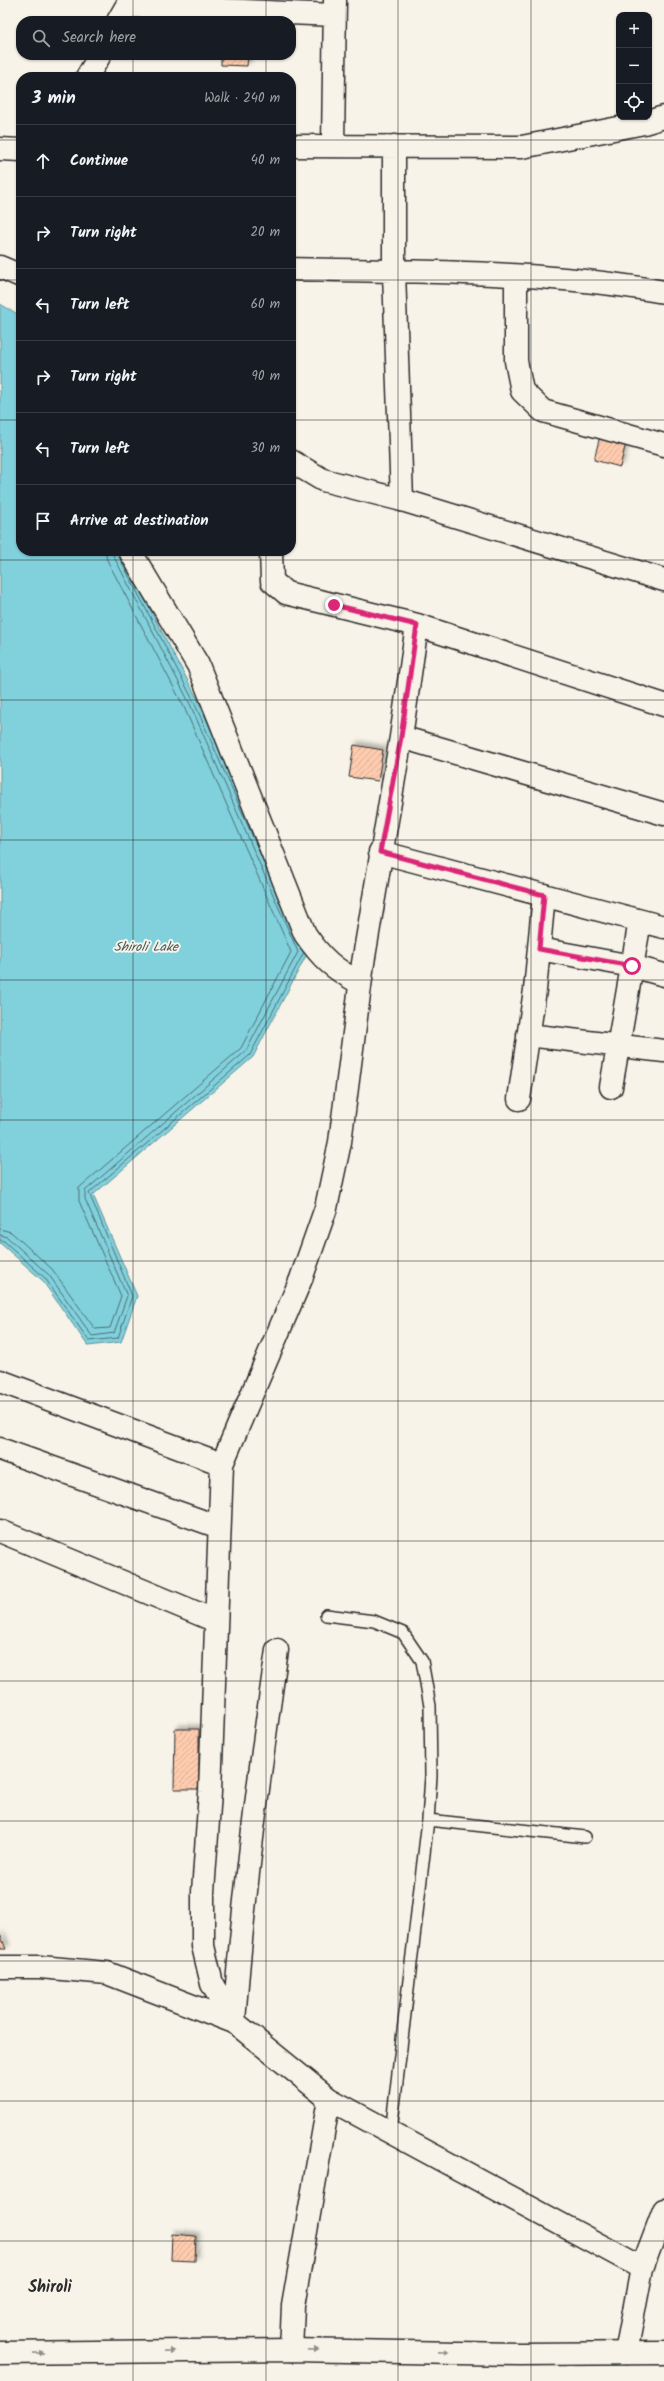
<!DOCTYPE html>
<meta charset="utf-8">
<style>
body{margin:0;font-family:Kalam,sans-serif;background:#242831;color:#f1f3f6}
.controls{position:absolute;right:12px;top:12px;display:grid;overflow:hidden;border-radius:8px;box-shadow:0 1px 3px #0004}
.controls button{width:36px;height:36px;display:grid;place-items:center;padding:0;border:0;border-bottom:1px solid #363941;background:#171b24;color:#f1f3f6;font:20px sans-serif}
.stop{position:absolute;width:12px;height:12px;margin:-9px;border:3px solid #db2777;border-radius:50%;background:#fff}
.stop.end{background:#db2777;border-color:#fff;box-shadow:0 1px 4px #0008}
.list{margin:0;padding:0;list-style:none}
h2{display:flex;justify-content:space-between;align-items:center;height:52px;margin:0;padding:0 16px;font-size:17px}
h2 small{font-size:13px;font-weight:400;color:#9ea1a6}
.list li{display:grid;grid-template-columns:26px 1fr auto;gap:12px;align-items:center;box-sizing:border-box;height:72px;padding:0 16px;border-top:1px solid #363941}
.list b{display:block;font-size:15px;white-space:nowrap}
.list em{font-size:13px;font-style:normal;color:#9ea1a6}
.icon{flex:none;width:22px;height:22px;fill:none;stroke:currentColor;stroke-width:2;stroke-linecap:round;stroke-linejoin:round}
.map{position:relative;flex:none;width:664px;height:2381px;overflow:hidden}
.search{position:absolute;background:#171b24;box-shadow:0 1px 3px #0004;left:16px;top:16px;width:280px;height:44px;display:flex;align-items:center;gap:10px;box-sizing:border-box;padding:0 14px;border-radius:16px;color:#9ea1a6;font-size:15px}
.panel{position:absolute;background:#171b24;box-shadow:0 1px 3px #0004;left:16px;top:72px;width:280px;height:484px;border-radius:16px}
.map>svg:first-child{display:block}
.water{fill:#81d1dd;stroke:#5f8f96}
.lines{fill:none;stroke-linecap:round;stroke-linejoin:round}
.shore{stroke:#4d6d72;stroke-width:1}
.building{fill:url(#building-hatch);stroke:#2b2b2b;filter:url(#shadow)}
.service-casing{stroke:#2b2b2b;stroke-width:14}
.minor-casing{stroke:#2b2b2b;stroke-width:25}
.tertiary-casing{stroke:#2b2b2b;stroke-width:25}
.trunk-casing{stroke:#2b2b2b;stroke-width:25}
.service{stroke:#f7f3e8;stroke-width:11}
.minor{stroke:#f7f3e8;stroke-width:22}
.tertiary{stroke:#f7f3e8;stroke-width:22}
.trunk{stroke:#f7f3e8;stroke-width:22}
.oneway{fill:#918f8a}
.route{stroke:#db2777;stroke-width:5}
.grid{fill:none;stroke:#2b2b2b;stroke-width:1;stroke-opacity:0.55}
.labels{text-anchor:middle;dominant-baseline:central;stroke-width:4;stroke-linejoin:round;paint-order:stroke}
.water-label{font-size:13px;font-style:italic;fill:#405458;stroke:#f7f3e8}
.district-label{font-size:16px;font-weight:bold;fill:#2b2b2b;stroke:#f7f3e8}
</style>
<div class="map">
<svg width="664" height="2381" viewBox="0 0 664 2381">
<defs>
<pattern id="building-hatch" width="6" height="6" patternUnits="userSpaceOnUse"><rect width="6" height="6" fill="#fecbae"/><path d="M-1 1l2-2M0 6l6-6M5 7l2-2" fill="none" stroke="#daae96"/></pattern>
<filter id="shadow"><feDropShadow dx="3.5" dy="-3.5" stdDeviation="2" flood-color="#0004"/></filter>
</defs>
<rect width="100%" height="100%" fill="#f7f3e8"/>
<filter id="ink" filterUnits="userSpaceOnUse"><feTurbulence type="fractalNoise" baseFrequency=".025" numOctaves="2"/><feDisplacementMap in="SourceGraphic" scale="8" xChannelSelector="R" yChannelSelector="G"/><feConvolveMatrix kernelMatrix="1 2 1 2 8 2 1 2 1" color-interpolation-filters="sRGB"/></filter>
<g filter="url(#ink)">
<path class="water" d="M0 304 21 316V551H119L198 700 308 952 253 1057 93 1195 137 1296 121 1342 88 1346 42 1280 0 1243Z"/>
<g class="lines">
<path class="shore" d="M116 551 194 702 262 858
M0 1229 11 1232 52 1269 95 1329 110 1328 121 1296 79 1201V1188L241 1048 291 952 184 707 107 560 105 551
M0 1235 7 1237 49 1275 92 1336 114 1333 127 1296 85 1199V1191L246 1051 298 952 190 704 111 551
M0 1240 4 1241 45 1278 89 1341 118 1338 132 1296 89 1193 250 1055 304 952"/>
</g>
<path class="building" d="M221 55H248L247 66 221 65Z
M600 436 626 443 620 467 594 460Z
M354 745 383 750 378 781 349 777Z
M175 1729H199V1789H174Z
M0 1934 6 1949H0Z
M172 2234 196 2236 195 2261 171 2260Z"/>
<g class="lines">
<defs>
<path id="service" d="M326 1615 374 1621 403 1633 422 1661 430 1706 431 1776 428 1820 391 2132
M428 1820 585 1837"/>
<path id="minor" d="M127 6 334 15
M118 21 130 0
M87 77 100 55
M333 145 335 0
M291 146 522 147 644 123 664 117
M394 146V272L402 500
M0 267 21 276
M291 269C415 272 542 270 664 292
M516 276V361L522 391 543 411 664 445
M130 551 198 665 305 934C322 959 334 969 360 983
M271 551 272 581 286 593 417 625 664 705
M417 625 401 737 363 963 340 1142 326 1208 301 1279 222 1464 210 1792 203 1892V1946L212 1984 234 2022 329 2099 642 2268
M401 737 664 814
M380 852 664 927
M539 949 632 966 664 975
M528 1035 664 1051
M611 1087 640 921
M519 1099 535 990 544 895
M0 1381 222 1464
M0 1449 219 1527
M0 1531 216 1621
M0 1967H40L107 1973 234 2022C243 1897 259 1774 277 1650
M291 2350 293 2306 329 2099
M626 2353 642 2268 664 2210"/>
<path id="tertiary" d="M0 149 21 150
M291 461 323 480 402 500 664 580"/>
<path id="trunk" d="M0 2353 291 2350 520 2354 664 2353"/>
</defs>
<use href="#service" class="service-casing"/>
<use href="#minor" class="minor-casing"/>
<use href="#tertiary" class="tertiary-casing"/>
<use href="#trunk" class="trunk-casing"/>
<use href="#service" class="service"/>
<use href="#minor" class="minor"/>
<use href="#tertiary" class="tertiary"/>
<use href="#trunk" class="trunk"/>
</g>
<defs><path id="oneway-solid" d="M-6-.8H1V-3.2L6.5 0L1 3.2V.8H-6Z"/></defs>
<g class="oneway">
<use href="#oneway-solid" transform="translate(313 2350) rotate(1)"/>
<use href="#oneway-solid" transform="translate(169 2351) rotate(-1)"/>
<use href="#oneway-solid" transform="translate(443 2352) rotate(1)"/>
<use href="#oneway-solid" transform="translate(39 2353) rotate(-1)"/>
</g>
</g>
<g class="lines" filter="url(#ink)">
<path class="route" d="M334 605 417 625 401 737 380 852 544 895 539 949 632 966"/>
</g>
<path class="grid" d="M133 0V21M266 0V21M398 0V2381M531 0V2381M133 55V77M266 55V77M0 140H21M291 140H664M0 280H21M291 280H664M0 420H21M291 420H664M133 551V2381M266 551V2381M0 560H664M0 700H664M0 840H664M0 980H664M0 1120H664M0 1261H664M0 1401H664M0 1541H664M0 1681H664M0 1821H664M0 1961H664M0 2101H664M0 2241H664"/>
<g class="labels">
<g class="water-label">
<text x="146" y="947">Shiroli Lake</text>
</g>
<g class="district-label">
<text x="50" y="2287">Shiroli</text>
</g>
</g>
</svg>
<div class="controls">
<button>+</button>
<button>−</button>
<button><svg class="icon" aria-label="locate" viewBox="0 0 24 24"><circle cx="12" cy="12" r="6"/><path d="M12 2v4M12 18v4M2 12h4M18 12h4"/></svg></button>
</div>
<div class="stop" style="left:632px;top:966px"></div>
<div class="stop end" style="left:334px;top:605px"></div>
<div class="search"><svg class="icon" aria-label="search" viewBox="0 0 24 24"><circle cx="10" cy="10" r="6"/><path d="M15 15l6 6"/></svg>Search here</div>
<section class="panel">
<h2>3 min<small>Walk · 240 m</small></h2>
<ul class="list">
<li><svg class="icon" aria-label="ahead" viewBox="0 0 24 24"><path d="M12 20V5M6 11l6-6 6 6"/></svg><div><b>Continue</b></div><em>40 m</em></li>
<li><svg class="icon" aria-label="right" viewBox="0 0 24 24"><path d="M7 20v-9h11M14 6l5 5-5 5"/></svg><div><b>Turn right</b></div><em>20 m</em></li>
<li><svg class="icon" aria-label="left" viewBox="0 0 24 24"><path d="M17 20v-9H6M10 6l-5 5 5 5"/></svg><div><b>Turn left</b></div><em>60 m</em></li>
<li><svg class="icon" aria-label="right" viewBox="0 0 24 24"><path d="M7 20v-9h11M14 6l5 5-5 5"/></svg><div><b>Turn right</b></div><em>90 m</em></li>
<li><svg class="icon" aria-label="left" viewBox="0 0 24 24"><path d="M17 20v-9H6M10 6l-5 5 5 5"/></svg><div><b>Turn left</b></div><em>30 m</em></li>
<li><svg class="icon" aria-label="arrive" viewBox="0 0 24 24"><path d="M6 21V4h12l-3 4 3 4H6"/></svg><div><b>Arrive at destination</b></div></li>
</ul>
</section>
</div>
